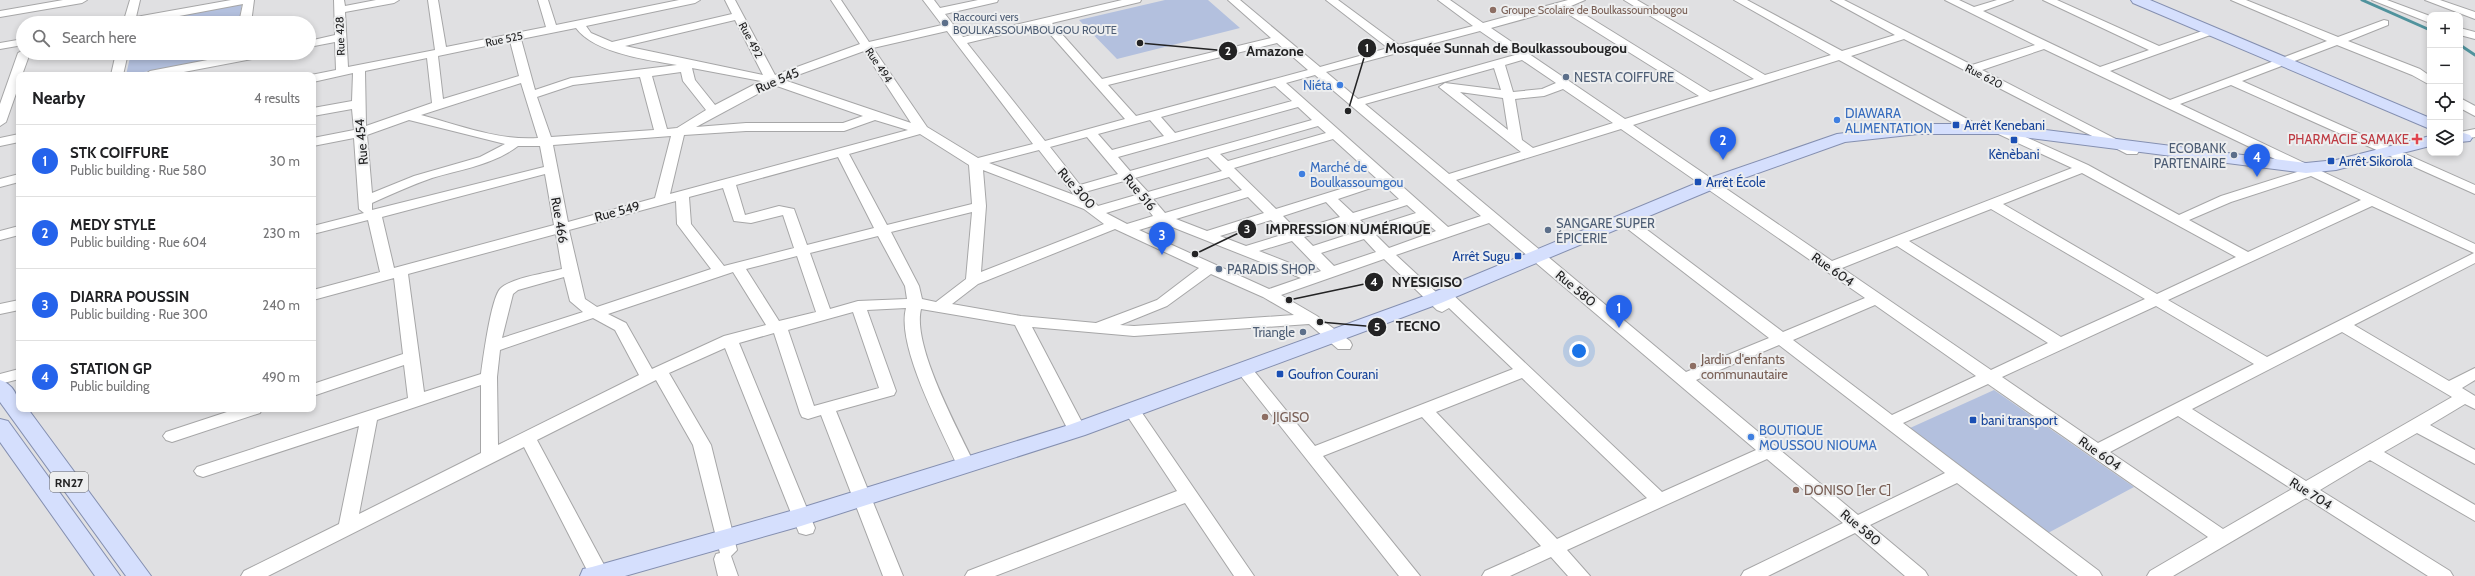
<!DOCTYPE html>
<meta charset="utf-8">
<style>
body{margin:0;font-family:Cabin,sans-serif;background:#f6f6f6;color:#202124}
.controls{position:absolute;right:12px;top:12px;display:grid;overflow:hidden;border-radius:8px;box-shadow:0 2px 6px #0003}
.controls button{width:36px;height:36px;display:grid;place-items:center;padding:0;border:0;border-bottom:1px solid #e0e0e0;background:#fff;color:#202124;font:20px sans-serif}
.you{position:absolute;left:1579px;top:351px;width:14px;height:14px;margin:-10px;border:3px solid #fff;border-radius:50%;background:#1a73e8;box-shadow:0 0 0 6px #1a73e833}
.badge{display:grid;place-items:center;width:26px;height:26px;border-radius:50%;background:#2563eb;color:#fff;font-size:13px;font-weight:700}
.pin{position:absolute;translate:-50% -33px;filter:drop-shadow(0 1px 2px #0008)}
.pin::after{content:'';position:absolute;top:21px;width:14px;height:12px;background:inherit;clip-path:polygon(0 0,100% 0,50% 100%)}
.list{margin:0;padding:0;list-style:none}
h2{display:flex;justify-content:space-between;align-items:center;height:52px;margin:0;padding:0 16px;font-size:17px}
h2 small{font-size:13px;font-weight:400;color:#757577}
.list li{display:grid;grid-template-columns:26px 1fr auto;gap:12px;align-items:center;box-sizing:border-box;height:72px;padding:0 16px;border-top:1px solid #e0e0e0}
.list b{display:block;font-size:15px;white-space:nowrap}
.list p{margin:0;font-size:13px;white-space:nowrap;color:#757577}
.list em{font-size:13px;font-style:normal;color:#757577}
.icon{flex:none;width:22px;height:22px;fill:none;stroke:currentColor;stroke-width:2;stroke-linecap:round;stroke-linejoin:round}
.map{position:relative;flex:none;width:2475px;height:576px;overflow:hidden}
.search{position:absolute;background:#fff;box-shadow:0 2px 6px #0003;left:16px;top:16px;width:300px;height:44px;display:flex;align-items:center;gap:10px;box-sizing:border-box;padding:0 14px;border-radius:22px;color:#757577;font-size:15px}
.panel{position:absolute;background:#fff;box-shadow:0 2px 6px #0003;left:16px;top:72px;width:300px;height:340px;border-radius:8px}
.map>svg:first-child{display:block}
.green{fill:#b3c0de}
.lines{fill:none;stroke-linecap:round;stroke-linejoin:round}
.stream{stroke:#50939d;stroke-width:3}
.minor-casing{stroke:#a6a6a7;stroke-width:2}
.major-casing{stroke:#848fb0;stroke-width:2}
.minor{fill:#fff;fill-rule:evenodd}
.major{fill:#d5dffd;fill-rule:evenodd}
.education-dot{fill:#8d6e63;stroke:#edeeef;stroke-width:1.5}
.service-dot{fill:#5c6f8a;stroke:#edeeef;stroke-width:1.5}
.shop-dot{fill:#3f7fe0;stroke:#edeeef;stroke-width:1.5}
.transit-dot{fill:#1a4fb4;stroke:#edeeef;stroke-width:1.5}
.health-dot{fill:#e0444e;stroke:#edeeef;stroke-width:1.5}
.labels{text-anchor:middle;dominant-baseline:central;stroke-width:4;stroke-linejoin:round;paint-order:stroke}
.far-education-label{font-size:11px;fill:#785e54;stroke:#edeeef;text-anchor:start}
.far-service-label{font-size:11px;fill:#4e5e75;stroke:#edeeef;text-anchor:start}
.far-street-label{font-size:11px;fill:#232324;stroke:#edeeef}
.shield{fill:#edeeef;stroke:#606061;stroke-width:1}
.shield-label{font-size:12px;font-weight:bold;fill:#232324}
.service-label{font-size:13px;fill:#4e5e75;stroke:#edeeef;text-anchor:start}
.street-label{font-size:13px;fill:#232324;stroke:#edeeef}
.shop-label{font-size:13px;fill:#366cbe;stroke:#edeeef;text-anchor:start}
.transit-label{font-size:13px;fill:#164399;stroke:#edeeef;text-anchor:start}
.health-label{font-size:13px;fill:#be3a42;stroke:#edeeef;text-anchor:end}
.education-label{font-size:13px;fill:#785e54;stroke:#edeeef;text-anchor:start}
.leader{fill:none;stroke:#232324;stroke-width:1.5}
.callout-dot{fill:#232324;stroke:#edeeef;stroke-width:1.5}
.mark-label{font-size:12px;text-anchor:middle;font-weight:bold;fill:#fff}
.callout-label{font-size:14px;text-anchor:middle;font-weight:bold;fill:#232324;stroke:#edeeef;stroke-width:4;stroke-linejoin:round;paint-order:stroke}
</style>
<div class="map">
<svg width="2475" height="576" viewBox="0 0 2475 576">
<rect width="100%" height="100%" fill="#e0e0e2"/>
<path class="green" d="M1165 0H1208L1240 28 1117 59 1079 20Z
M242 2 239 23H137Z
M131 53H234L233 57 126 75Z
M1994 390 2134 487 2048 533 1910 428Z"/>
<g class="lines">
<path class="stream" d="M2362 0 2430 30
M2460 45 2475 55"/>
<defs>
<path id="minor" d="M63 0H87L82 3 0 17V11Z
M130 0H140L136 17 231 0H254L251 23H239L243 4 142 23H118L124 20Z
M334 0H344L345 6 376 0H399L394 3 345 12 348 67 435 50 428 0H438L446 47 546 27 538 0H548L556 25 679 0H700L695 3 586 26 591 33 612 42 732 14 725 0H735L775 75 860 44 831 0H841L869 42 942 25 923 0H934L940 8 978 0H998L997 2 945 14 963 37 1122 0H1141L1140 2 1052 23 1102 79 1271 38 1228 0H1240L1320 67 1388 48 1326 0H1338L1399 45 1473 26 1438 0H1450L1483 23 1568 0H1585L1571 6 1710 92 1754 79 1624 0H1637L1765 75 1831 55 1734 0H1747L1842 51 1895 35 1831 0H1844L1972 65 2035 45 1945 0H1959L1974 7 1997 0H2013L1983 11 2100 67 2149 50 2043 0H2057L2159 46 2208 29H2216V33L2110 71 2170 100 2327 41 2231 0H2246L2338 37 2384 20 2388 21V25L2348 41 2420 69 2430 76V85L2412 75 2337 45 2242 81 2475 185V194L2231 85 2180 104 2475 244V263L2354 325 2449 381 2475 368V380L2462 388 2475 396V409L2465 404 2430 425 2475 450V464L2417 433 2384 452 2475 505V521L2370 460 2320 490 2450 571 2453 576H2428L2306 498 2173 576H2147L2150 571 2208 537 1988 384 1903 423 2099 571 2102 576H2078L1957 483 1870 525 1925 571 1928 576H1905L1855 533 1768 576H1741L1744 571 1843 523 1767 459 1567 550 1590 576H1568L1551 557 1510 576H1482L1485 571 1541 546 1422 417 1323 456 1420 576H1399L1236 370 1238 366H1250L1315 446 1513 369 1449 308 1442 312 1437 310 1384 259 1281 295 1317 316 1350 341 1352 345 1350 349H1338L1309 324 1134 336 1032 327 1086 430 1083 434 1077 436 1071 434 1068 430 1015 325 921 309C912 346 958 429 975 465L972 469 966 471 960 469 957 465C941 428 896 346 906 308L867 310 896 391 894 395 836 411 903 576H883L821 415 808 419 802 417 800 413 774 333 739 343 815 528 813 533 806 535 799 533 725 348 669 373 711 445 737 550 731 556 738 576H718L714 559 716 554 720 553 693 445 656 380 537 440 610 576H590L524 447 268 576H241L244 571 339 524 359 426 203 477 197 475 194 471 197 467 408 398 404 365 313 396V384L403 354 394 278 313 300V290L380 272 368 220 313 234V226L364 213 359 209 354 138 313 146V138L354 130 352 109 313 116V108L352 101 353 73 313 82V75H311L336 70 335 42 309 47V41L335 35ZM1560 9 1699 96 1625 119 1491 28ZM735 20 763 75 625 46ZM1042 25 1125 119 1045 141 967 43ZM576 28C594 53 648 60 677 65L571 78 535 90 521 39ZM947 31 956 43 1033 144 978 158 927 127 873 48ZM1480 31 1515 55 1358 99 1326 72ZM1904 39 2127 154H2137L2139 151 1982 70 2044 49 2300 171 2221 196 2179 215 2088 165 1999 125 1993 129 1994 132 2072 168 1832 261 1633 125 1839 60 1970 132H1980L1981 129 1980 126 1851 56ZM510 41 519 76 443 99 438 56ZM1277 43 1308 70 1136 116 1108 85ZM864 51 911 123 784 80ZM427 58 432 103 366 126 365 71ZM1522 60 1556 83 1542 89 1513 92 1505 65ZM692 68 761 81 715 105 695 80ZM1494 68 1501 90 1445 83 1439 87 1521 152 1449 174 1365 104ZM681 72 683 81 706 110 677 128 667 129 652 76ZM1315 75 1481 216 1448 227 1286 83ZM640 77 654 130 551 137 537 97 573 85ZM521 83 538 138C499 141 459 125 421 115ZM774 85 863 116 843 123H746L696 127ZM1275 86 1292 101 1175 133 1161 117ZM1563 89 1613 123 1533 148 1522 140 1515 99 1544 96ZM1460 92 1503 98 1508 130ZM1298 107 1312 120 1130 171 1118 157ZM409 120 505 144 480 157 414 176 372 193 367 135ZM875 120 908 130 670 194 684 135 746 131H844ZM1150 120 1164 136 1112 150 1098 134ZM1318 126 1326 133 1228 161 1220 154ZM1621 129 1865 298 1783 332 1630 217H1620L1618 220 1620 223 1769 338 1686 372 1456 180ZM920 134 969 165 972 204 887 225 849 154ZM671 136 655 198 568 222 553 145ZM1087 137 1118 174 1080 185 1050 147ZM1333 139 1376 178 1276 209 1234 168ZM518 146H540L544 167 372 210V203C392 194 412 185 432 178 462 169 493 165 518 146ZM1039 150 1074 195 989 163ZM838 157 874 228 807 245 794 209 779 206 745 215 736 185ZM1208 157 1222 171 1148 192 1135 178ZM983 170 1084 209 1104 224 981 272 986 206ZM2082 173 2236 257 2157 294 2003 204ZM545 174 554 225 394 268 382 217ZM2311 176 2361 200 2248 252 2189 220 2231 202ZM1229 177 1242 190 1165 213 1153 199ZM1124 181 1136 195 1098 206 1085 192ZM1383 184 1399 199 1353 213 1338 199ZM723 188 734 221 751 223 783 215 794 248 724 266 691 224 689 197ZM1248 197 1264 213 1207 231 1176 219ZM676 201 677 224 711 269 597 307 585 299 569 230ZM1142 202 1153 216 1127 224 1106 213ZM1326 202 1340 217 1297 230 1283 216ZM1407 205 1416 213 1369 228 1360 220ZM2372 206 2474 253 2267 357 2168 300ZM1991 209 2145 299 2061 337 1909 241ZM972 212 966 279 936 302 922 299 919 286 891 232ZM1271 220 1285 234 1246 246 1220 236ZM1423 220 1436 231 1389 248 1376 235ZM1162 223 1301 278 1269 289 1139 230ZM1489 223 1756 450 1662 492 1449 291 1444 289 1437 293 1396 255ZM1347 224 1356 232 1313 246 1304 237ZM1115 229 1199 268 1157 300 1096 323 1021 316 952 304 978 284ZM556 234 562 269C547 273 510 278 500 289 491 299 483 359 481 374L424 392 408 274ZM878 236 905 286 907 299 858 301 830 309 810 253ZM1364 239 1376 252 1334 266 1321 253ZM1292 241 1321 271 1315 273 1259 251ZM1897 246 2048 343 1991 370 1842 268ZM797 256 816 312 779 321 746 269ZM733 272 766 325 724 336 652 369 626 323 608 314ZM1211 274 1263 297 1294 315 1134 326 1120 325 1167 306ZM564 277 570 301 583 312 502 338 513 294 518 290ZM1875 305 1976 376 1892 415 1793 340ZM2156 306 2254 364 2098 443 2002 377ZM853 312 879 388 814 406 788 330ZM593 318 615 330 639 375 498 445 497 377 500 350ZM2342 332 2452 397 2306 481 2192 409ZM1779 345 1945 473 1858 515 1696 380ZM1522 378 1647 498 1557 539 1436 412ZM481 385V453L359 514 377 420ZM2178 416 2292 489 2223 529 2110 452Z
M2372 0H2387L2430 16V23Z
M2425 0H2440L2475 12V19Z
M2460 28 2475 32V39L2460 35Z
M23 39V45L0 49V43Z
M23 50V53H30L22 75H19V85L6 122 0 126V104L18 53Z
M116 53H128L123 75H111Z
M244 53H268L262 57 168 75H144L150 71Z
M2460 98 2475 106V116L2460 108Z
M2475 129V137L2460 140V132Z
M19 134V142L0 146V138Z
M19 174V182L0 187V179Z
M19 226V235L0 240V231Z
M19 300V310L0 314V304Z
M19 369V379L0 384V374Z
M1132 405 1138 407 1254 576H1234L1185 503 995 576H965L968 571 1177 491 1124 411 1126 407Z
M236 409H262L260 413 172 442 166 440 163 436 166 432Z"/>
<path id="major" d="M2131 0H2150L2430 118V129L2133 3Z
M1918 124H1999L2306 163 2336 160 2430 136V146L2336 170 2306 173 1999 134H1918L1845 142 1716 188 1441 303 1085 435 801 526 625 576H580L583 569 592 567 801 508 1069 425 1427 295 1704 180 1837 134Z
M2460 132 2470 135 2472 138 2470 141 2460 142Z
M0 380C13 384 19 396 19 409H28L151 576H126L0 402Z
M0 419 8 421 120 576H95L0 442Z"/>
</defs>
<use href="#minor" class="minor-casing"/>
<use href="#major" class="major-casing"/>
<use href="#minor" class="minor"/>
<use href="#major" class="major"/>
</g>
<g class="education-dot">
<circle cx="1493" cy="10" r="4"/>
<circle cx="1693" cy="366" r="4"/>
<circle cx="1265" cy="417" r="4"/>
<circle cx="1796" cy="490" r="4"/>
</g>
<g class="service-dot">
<circle cx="945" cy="23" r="4"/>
<circle cx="1566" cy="77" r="4"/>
<circle cx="2234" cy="155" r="4"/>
<circle cx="1548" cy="230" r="4"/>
<circle cx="1219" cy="269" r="4"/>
<circle cx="1303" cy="332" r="4"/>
</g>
<g class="shop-dot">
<circle cx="1340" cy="85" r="4"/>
<circle cx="1837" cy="120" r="4"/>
<circle cx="1302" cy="174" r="4"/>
<circle cx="1751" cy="437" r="4"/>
</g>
<g class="transit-dot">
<rect x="1952" y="121" width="8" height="8" rx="2"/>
<rect x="2010" y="136" width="8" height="8" rx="2"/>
<rect x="2327" y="157" width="8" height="8" rx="2"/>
<rect x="1694" y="178" width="8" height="8" rx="2"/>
<rect x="1514" y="252" width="8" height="8" rx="2"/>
<rect x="1276" y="370" width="8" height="8" rx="2"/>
<rect x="1969" y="416" width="8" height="8" rx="2"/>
</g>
<path class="health-dot" d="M2415 133h4v4h4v4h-4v4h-4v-4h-4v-4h4z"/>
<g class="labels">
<g class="far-education-label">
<text x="1501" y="10">Groupe Scolaire de Boulkassoumbougou</text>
</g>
<g class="far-service-label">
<text x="953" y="17">Raccourci vers<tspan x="953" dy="13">BOULKASSOUMBOUGOU ROUTE</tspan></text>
</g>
<g class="far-street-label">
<text transform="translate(340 36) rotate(-92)">Rue 428</text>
<text transform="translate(504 39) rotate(-12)">Rue 525</text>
<text transform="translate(751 40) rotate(62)">Rue 492</text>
<text transform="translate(879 65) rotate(56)">Rue 494</text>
<text transform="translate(1984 76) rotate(27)">Rue 620</text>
</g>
<rect class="shield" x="50" y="472" width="38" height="20" rx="3"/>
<g class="shield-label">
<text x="69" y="482">RN27</text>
</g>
<g class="service-label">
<text x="1574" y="77">NESTA COIFFURE</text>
<text x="2226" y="148" text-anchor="end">ECOBANK<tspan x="2226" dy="15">PARTENAIRE</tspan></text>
<text x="1556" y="223">SANGARE SUPER<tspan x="1556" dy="15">ÉPICERIE</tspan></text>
<text x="1227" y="269">PARADIS SHOP</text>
<text x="1295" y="332" text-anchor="end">Triangle</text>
</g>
<g class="street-label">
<text transform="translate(777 80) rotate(-23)">Rue 545</text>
<text transform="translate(361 142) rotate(-95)">Rue 454</text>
<text transform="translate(1077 188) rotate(49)">Rue 300</text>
<text transform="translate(1140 192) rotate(50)">Rue 516</text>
<text transform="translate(617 211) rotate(-15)">Rue 549</text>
<text transform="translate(560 220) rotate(80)">Rue 466</text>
<text transform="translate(1833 269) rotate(35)">Rue 604</text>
<text transform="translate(1576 288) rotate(40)">Rue 580</text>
<text transform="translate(2100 453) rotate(35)">Rue 604</text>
<text transform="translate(2311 493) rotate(32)">Rue 704</text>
<text transform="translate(1861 527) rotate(40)">Rue 580</text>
</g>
<g class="shop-label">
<text x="1332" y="85" text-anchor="end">Niéta</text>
<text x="1845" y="113">DIAWARA<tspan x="1845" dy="15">ALIMENTATION</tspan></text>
<text x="1310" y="167">Marché de<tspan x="1310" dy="15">Boulkassoumgou</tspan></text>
<text x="1759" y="430">BOUTIQUE<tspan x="1759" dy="15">MOUSSOU NIOUMA</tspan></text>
</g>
<g class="transit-label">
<text x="1964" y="125">Arrêt Kenebani</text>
<text x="2014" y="154" text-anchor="middle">Kènèbani</text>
<text x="2339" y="161">Arrêt Sikorola</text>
<text x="1706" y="182">Arrêt École</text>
<text x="1510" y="256" text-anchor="end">Arrêt Sugu</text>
<text x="1288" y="374">Goufron Courani</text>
<text x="1981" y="420">bani transport</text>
</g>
<g class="health-label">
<text x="2409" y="139">PHARMACIE SAMAKE</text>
</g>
<g class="education-label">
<text x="1701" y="359">Jardin d'enfants<tspan x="1701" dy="15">communautaire</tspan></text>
<text x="1273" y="417">JIGISO</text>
<text x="1804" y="490">DONISO [1er C]</text>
</g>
</g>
<path class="leader" d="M1348 111L1367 48M1140 43L1228 51M1195 254L1247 229M1289 300L1374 282M1320 322L1377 327"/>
<g class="callout-dot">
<circle cx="1348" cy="111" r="4"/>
<circle cx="1140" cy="43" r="4"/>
<circle cx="1195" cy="254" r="4"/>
<circle cx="1289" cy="300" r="4"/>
<circle cx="1320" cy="322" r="4"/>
<circle cx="1367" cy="48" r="10"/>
<circle cx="1228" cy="51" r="10"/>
<circle cx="1247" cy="229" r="10"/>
<circle cx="1374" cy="282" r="10"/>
<circle cx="1377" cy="327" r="10"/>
</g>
<g class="mark-label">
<text x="1367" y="52">1</text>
<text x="1228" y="55">2</text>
<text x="1247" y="233">3</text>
<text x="1374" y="286">4</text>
<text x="1377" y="331">5</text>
</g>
<g class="callout-label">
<text x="1506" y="53">Mosquée Sunnah de Boulkassoubougou</text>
<text x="1275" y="56">Amazone</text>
<text x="1348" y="234">IMPRESSION NUMÉRIQUE</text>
<text x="1427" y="287">NYESIGISO</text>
<text x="1418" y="331">TECNO</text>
</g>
</svg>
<div class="controls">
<button>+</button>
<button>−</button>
<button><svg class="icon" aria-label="locate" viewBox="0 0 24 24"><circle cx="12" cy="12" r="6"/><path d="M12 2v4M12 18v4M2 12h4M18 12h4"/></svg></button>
<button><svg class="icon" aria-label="layers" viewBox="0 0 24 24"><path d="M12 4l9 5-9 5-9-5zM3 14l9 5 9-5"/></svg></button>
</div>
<div class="you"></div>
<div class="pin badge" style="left:1619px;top:328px">1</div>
<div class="pin badge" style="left:1723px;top:160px">2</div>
<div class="pin badge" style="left:1162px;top:255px">3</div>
<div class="pin badge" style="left:2257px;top:177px">4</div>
<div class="search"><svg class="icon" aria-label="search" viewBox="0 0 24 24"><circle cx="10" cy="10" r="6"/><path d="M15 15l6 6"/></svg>Search here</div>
<section class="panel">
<h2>Nearby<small>4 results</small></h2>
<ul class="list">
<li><span class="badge">1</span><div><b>STK COIFFURE</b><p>Public building · Rue 580</p></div><em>30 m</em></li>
<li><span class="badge">2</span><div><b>MEDY STYLE</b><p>Public building · Rue 604</p></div><em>230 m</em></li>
<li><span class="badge">3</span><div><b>DIARRA POUSSIN</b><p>Public building · Rue 300</p></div><em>240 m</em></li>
<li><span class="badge">4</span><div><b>STATION GP</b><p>Public building</p></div><em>490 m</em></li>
</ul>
</section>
</div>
